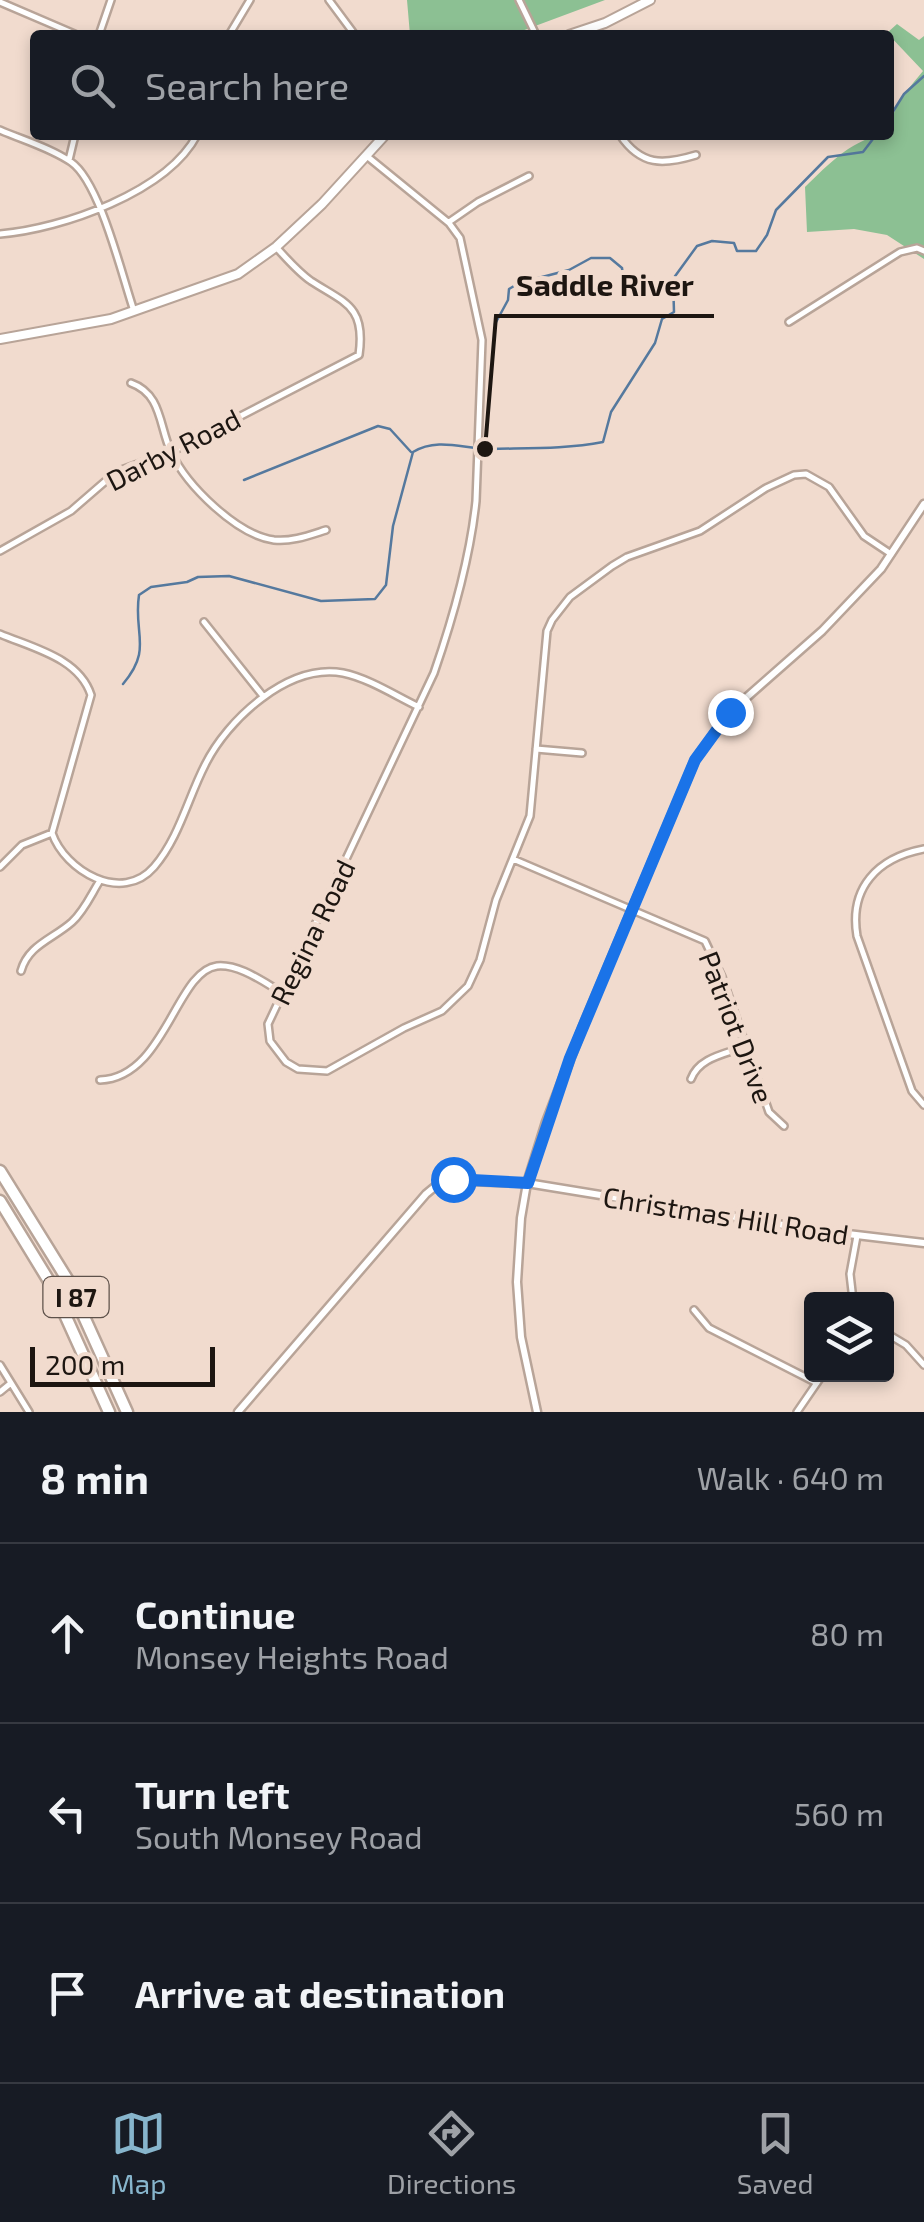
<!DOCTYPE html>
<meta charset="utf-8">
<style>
body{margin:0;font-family:"Exo 2",sans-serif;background:#20242c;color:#f1f3f6}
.controls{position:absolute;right:30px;bottom:30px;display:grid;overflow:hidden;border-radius:10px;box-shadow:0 5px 15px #0003}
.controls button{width:90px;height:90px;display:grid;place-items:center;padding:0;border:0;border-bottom:2px solid #363941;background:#171b24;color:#f1f3f6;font:50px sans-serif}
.scale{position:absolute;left:30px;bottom:25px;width:185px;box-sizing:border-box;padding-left:10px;border:5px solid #1d1611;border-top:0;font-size:28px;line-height:35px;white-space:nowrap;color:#1d1611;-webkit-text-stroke:8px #f1dbce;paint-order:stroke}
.stop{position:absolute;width:30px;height:30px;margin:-22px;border:8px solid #1a73e8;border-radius:50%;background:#fff}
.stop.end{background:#1a73e8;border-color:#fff;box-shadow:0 2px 10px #0008}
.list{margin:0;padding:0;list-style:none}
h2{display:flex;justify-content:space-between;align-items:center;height:130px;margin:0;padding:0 40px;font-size:42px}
h2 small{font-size:32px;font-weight:400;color:#9ea1a6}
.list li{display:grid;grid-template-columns:65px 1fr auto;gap:30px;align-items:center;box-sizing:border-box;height:180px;padding:0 40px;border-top:2px solid #363941}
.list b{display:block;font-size:38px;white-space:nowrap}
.list p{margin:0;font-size:32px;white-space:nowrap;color:#9ea1a6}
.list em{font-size:32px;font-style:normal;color:#9ea1a6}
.icon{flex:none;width:55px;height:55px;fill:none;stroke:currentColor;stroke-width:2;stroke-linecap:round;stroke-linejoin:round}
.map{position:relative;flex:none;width:924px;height:1412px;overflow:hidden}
.search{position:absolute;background:#171b24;box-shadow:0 5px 15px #0003;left:30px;right:30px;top:30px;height:110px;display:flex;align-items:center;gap:25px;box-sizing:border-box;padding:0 35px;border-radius:10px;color:#9ea1a6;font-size:38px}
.sheet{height:670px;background:#171b24}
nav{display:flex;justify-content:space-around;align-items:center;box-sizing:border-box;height:140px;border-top:2px solid #363941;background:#171b24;font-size:28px;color:#9ea1a6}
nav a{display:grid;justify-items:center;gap:5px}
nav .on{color:#87b5cc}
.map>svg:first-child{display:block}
.green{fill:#8cc093}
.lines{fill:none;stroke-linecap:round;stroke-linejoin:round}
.stream{stroke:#55799e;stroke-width:2.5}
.minor-casing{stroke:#b8a498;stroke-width:10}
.tertiary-casing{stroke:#b8a498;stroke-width:11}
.secondary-casing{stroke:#b8a498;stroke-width:12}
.motorway-casing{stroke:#b8a498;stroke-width:15}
.minor{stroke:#fff;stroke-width:5}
.tertiary{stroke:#fff;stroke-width:6}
.secondary{stroke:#fff;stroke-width:8}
.motorway{stroke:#fff;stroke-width:10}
.route{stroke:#1a73e8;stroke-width:12}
.labels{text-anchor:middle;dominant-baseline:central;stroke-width:10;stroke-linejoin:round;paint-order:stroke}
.shield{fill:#f1dbce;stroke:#5d514a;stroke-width:2.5}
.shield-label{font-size:25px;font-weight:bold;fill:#1d1611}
.street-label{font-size:28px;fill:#1d1611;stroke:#f1dbce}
.leader{fill:none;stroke:#1d1611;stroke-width:4}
.callout-dot{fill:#1d1611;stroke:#f1dbce;stroke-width:4}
.callout-label{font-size:30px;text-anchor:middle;font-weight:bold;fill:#1d1611;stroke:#f1dbce;stroke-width:10;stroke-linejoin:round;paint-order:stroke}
</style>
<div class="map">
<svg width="924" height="1412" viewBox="0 0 924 1412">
<rect width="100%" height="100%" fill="#f1dbce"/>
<path class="green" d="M407 0H605L511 35H410Z
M897 24 919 40 924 36V259L887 235 854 229 807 232 805 187C828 165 855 135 889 135 889 111 908 89 923 71L887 33Z"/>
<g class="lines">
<path class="stream" d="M889 118 904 94 924 76
M495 324 508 300 509 289 519 283 569 270 591 258H610L622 268 625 291 636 297 673 279
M244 480 378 426 390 429 411 452
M123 684C153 649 133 634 139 595L151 587 187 582 198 577 229 576 321 601 375 599 386 585 393 526 413 452C438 437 464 449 491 449 529 448 567 449 603 442L611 412 655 343 662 319 674 312 673 279 697 246 712 241 734 243 737 251H756L767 235 776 210 828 157 863 152 876 135"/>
<defs>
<path id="minor" d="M329 0 355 35
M519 0 536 35
M0 2 77 35
M99 35 111 0
M229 35 250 0
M0 130C23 140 51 148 71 162 100 182 122 276 134 311
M620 135C641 166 663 165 696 155
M368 157 449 223 460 238 482 340 476 501C470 559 453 618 434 673L268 1024 270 1041 286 1062 298 1069 327 1071 404 1028 442 1011 468 986 480 960 496 900 530 816 547 631 552 620 570 597 612 566 627 557 700 531 766 488 794 475 806 474 829 487 864 536 891 554
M69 160 75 135
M449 222 478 202 529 176
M0 234C62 229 167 192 197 135
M789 322 900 252 917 248 924 251
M131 383C162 394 159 426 171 452 187 486 237 535 274 540 292 542 310 535 326 530
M0 551 71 511 116 472 171 452 359 355C366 306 345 303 311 281 298 272 287 259 276 247
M204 622 263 696
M0 634C33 648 79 658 91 695L52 833C65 871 122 904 154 867 179 838 188 798 205 765 227 720 288 663 343 673 368 678 396 696 419 707
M536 749 582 753
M924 849C877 858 849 888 857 936L912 1091 924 1105
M513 859 705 941 722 977 769 1112 784 1126
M0 867 22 845 52 833
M21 971C28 945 53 939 72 922 84 911 91 895 99 882
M691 1079C699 1057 726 1054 746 1046
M100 1080C165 1078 176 971 217 966 239 964 262 981 281 992
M853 1300 850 1274 857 1236
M694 1310 709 1328 817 1383
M886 1333 906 1345 924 1365
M0 1365 29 1412
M0 1392 11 1383
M797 1412 823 1374"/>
<path id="tertiary" d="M238 1412 426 1194 443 1180 527 1183 814 1230 924 1243
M537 1412 521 1337 517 1282 521 1218 527 1183 546 1122 583 1026 695 760 730 712 822 631 881 569 924 504"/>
<path id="secondary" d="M569 35 605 23 650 0
M0 339 111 319 238 274 276 247 322 204 385 135"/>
<path id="motorway" d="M0 1171 67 1279 127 1412
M0 1201 52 1286 109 1412"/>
</defs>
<use href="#minor" class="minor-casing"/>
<use href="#tertiary" class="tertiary-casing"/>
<use href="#secondary" class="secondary-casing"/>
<use href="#motorway" class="motorway-casing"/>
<use href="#minor" class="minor"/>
<use href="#tertiary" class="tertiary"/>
<use href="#secondary" class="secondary"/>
<use href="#motorway" class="motorway"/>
</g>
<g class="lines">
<path class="route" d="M453 1179 528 1183 570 1058 695 760 730 712"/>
</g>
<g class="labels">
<rect class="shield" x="43.5" y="1277" width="65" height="40" rx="8"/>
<g class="shield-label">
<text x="76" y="1297">I 87</text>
</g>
<g class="street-label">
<text transform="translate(173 449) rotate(-27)">Darby Road</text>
<text transform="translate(312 932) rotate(-64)">Regina Road</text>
<text transform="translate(737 1027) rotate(69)">Patriot Drive</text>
<text transform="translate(726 1215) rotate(9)">Christmas Hill Road</text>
</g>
</g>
<path class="leader" d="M485 449L496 316H714"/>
<circle class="callout-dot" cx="485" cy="449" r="10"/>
<g class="callout-label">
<text x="605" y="296">Saddle River</text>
</g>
</svg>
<div class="controls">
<button><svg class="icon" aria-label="layers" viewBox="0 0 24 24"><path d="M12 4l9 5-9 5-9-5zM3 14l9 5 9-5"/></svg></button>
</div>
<div class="scale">200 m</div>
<div class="stop" style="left:453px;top:1179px"></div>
<div class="stop end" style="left:730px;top:712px"></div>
<div class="search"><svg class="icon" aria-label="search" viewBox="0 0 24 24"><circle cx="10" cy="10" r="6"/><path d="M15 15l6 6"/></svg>Search here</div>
</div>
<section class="sheet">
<h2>8 min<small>Walk · 640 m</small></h2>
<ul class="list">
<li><svg class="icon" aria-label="ahead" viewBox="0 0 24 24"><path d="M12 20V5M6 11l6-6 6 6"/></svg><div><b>Continue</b><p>Monsey Heights Road</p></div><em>80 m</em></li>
<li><svg class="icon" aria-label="left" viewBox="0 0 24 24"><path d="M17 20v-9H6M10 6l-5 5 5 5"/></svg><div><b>Turn left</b><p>South Monsey Road</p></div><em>560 m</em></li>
<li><svg class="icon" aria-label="arrive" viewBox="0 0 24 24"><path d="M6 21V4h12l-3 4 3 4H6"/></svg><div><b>Arrive at destination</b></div></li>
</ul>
</section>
<nav>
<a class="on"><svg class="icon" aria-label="map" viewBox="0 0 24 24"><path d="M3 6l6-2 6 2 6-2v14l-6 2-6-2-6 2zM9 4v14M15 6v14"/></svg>Map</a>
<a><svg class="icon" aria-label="directions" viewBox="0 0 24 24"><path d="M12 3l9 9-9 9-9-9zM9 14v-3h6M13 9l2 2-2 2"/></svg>Directions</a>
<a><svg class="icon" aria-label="saved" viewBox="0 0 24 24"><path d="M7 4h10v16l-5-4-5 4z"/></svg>Saved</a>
</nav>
